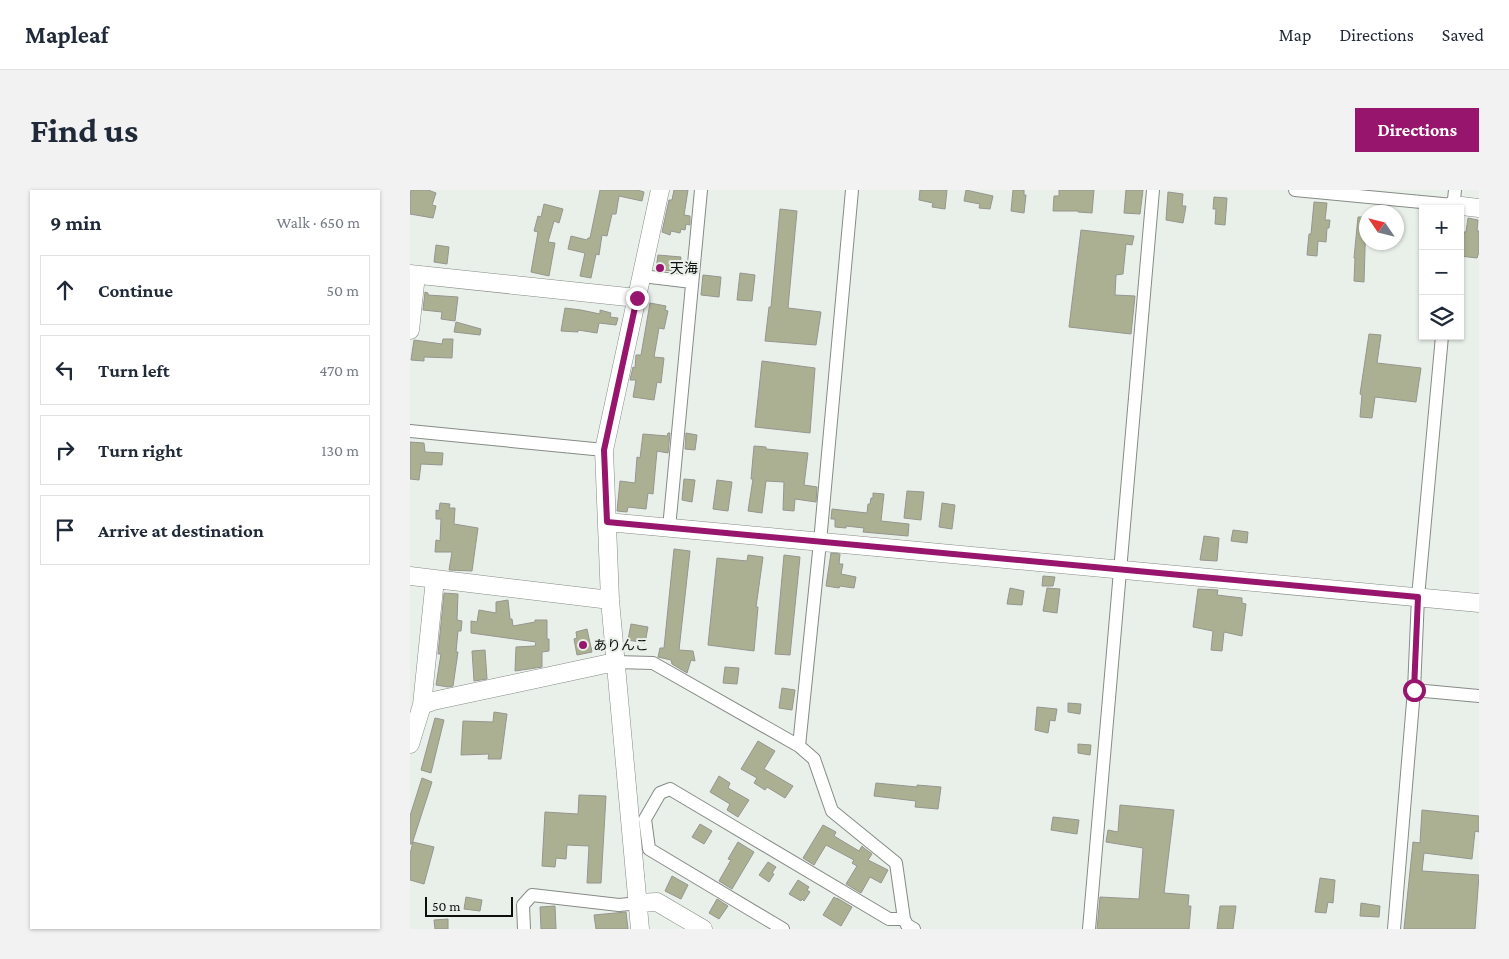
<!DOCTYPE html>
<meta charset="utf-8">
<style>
body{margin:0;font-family:"Crimson Pro","Noto Sans JP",serif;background:#f2f2f3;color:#1f2937}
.controls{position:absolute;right:15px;top:15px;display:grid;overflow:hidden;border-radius:0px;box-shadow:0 1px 4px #0004}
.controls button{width:45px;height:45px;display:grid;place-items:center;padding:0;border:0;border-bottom:1px solid #e0e1e3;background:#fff;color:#1f2937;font:25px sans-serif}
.compass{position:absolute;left:949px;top:15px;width:45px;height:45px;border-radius:50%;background:#fff;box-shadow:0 1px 4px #0004;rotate:305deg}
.scale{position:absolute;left:15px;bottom:12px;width:88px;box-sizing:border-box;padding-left:5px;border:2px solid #0d0f0d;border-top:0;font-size:14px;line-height:18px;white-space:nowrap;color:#0d0f0d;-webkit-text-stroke:4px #e9efe9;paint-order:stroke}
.stop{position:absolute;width:15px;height:15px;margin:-11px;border:4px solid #97156c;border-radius:50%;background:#fff}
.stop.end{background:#97156c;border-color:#fff;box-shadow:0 1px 5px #0008}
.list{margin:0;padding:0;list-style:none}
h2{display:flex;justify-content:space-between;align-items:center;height:65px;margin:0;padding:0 20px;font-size:21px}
h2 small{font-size:16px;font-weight:400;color:#747a83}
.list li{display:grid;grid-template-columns:32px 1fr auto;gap:15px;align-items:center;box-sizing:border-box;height:70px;margin:0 10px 10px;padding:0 10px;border:1px solid #e0e1e3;border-radius:0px}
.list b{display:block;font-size:19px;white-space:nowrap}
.list em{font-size:16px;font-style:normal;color:#747a83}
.icon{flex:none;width:28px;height:28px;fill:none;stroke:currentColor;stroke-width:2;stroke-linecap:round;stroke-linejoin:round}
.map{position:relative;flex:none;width:1069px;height:739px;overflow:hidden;border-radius:0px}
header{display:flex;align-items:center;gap:30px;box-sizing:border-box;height:70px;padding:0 25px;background:#fff;border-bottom:1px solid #e0e1e3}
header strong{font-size:24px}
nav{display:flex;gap:28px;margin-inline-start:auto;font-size:18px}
.intro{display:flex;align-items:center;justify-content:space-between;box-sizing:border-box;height:120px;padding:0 30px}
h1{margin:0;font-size:35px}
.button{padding:12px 22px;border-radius:0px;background:#97156c;color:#fff;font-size:18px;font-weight:700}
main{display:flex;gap:30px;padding:0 30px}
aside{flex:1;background:#fff;border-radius:0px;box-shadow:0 1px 4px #0004}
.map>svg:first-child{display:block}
.building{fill:#acb092;stroke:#95968f}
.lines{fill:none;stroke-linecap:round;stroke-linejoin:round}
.street-casing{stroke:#868b86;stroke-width:14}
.secondary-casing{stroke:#868b86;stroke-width:19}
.street{stroke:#fff;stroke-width:12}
.secondary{stroke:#fff;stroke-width:18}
.route{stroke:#97156c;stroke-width:6}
.poi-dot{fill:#97156c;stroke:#e9efe9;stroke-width:2}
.labels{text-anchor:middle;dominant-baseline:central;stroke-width:4;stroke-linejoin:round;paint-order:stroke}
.poi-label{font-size:14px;fill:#0d0f0d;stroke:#e9efe9;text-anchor:start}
</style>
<header>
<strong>Mapleaf</strong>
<nav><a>Map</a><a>Directions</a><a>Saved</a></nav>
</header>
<div class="intro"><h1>Find us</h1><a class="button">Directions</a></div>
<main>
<aside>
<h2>9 min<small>Walk · 650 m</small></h2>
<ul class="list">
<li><svg class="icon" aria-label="ahead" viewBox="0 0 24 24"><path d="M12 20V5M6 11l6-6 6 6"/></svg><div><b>Continue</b></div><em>50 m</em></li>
<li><svg class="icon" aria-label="left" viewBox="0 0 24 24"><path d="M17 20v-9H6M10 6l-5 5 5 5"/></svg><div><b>Turn left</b></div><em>470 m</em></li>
<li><svg class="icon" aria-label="right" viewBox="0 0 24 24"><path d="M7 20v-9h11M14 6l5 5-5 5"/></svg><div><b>Turn right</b></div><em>130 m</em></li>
<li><svg class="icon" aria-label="arrive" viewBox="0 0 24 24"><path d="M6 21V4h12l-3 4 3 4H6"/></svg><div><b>Arrive at destination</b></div></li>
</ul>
</aside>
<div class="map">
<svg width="1069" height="739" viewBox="0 0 1069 739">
<rect width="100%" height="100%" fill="#e9efe9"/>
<path class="building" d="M1 0H18L26 3 22 15 26 16 23 28 0 24V5Z
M190 0H227L234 2 232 11 209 6 206 24H202L197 46 192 45 189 65 186 64 181 88 170 86 175 63 158 59 161 46 177 50 178 48H180Z
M264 0H278L274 25 280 26V35L276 34 275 40 271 39 270 43 261 41 260 45 252 42 259 10H262Z
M510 0H537L535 19 522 17 523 13 509 10Z
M556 0 583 6 580 19 569 18 570 14 554 11Z
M603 0H614V5H616L614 23 601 21Z
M649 0H684L682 23 668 22V21H643L644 6H649Z
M716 0H733L730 24 714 23Z
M758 2 773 4 772 16H776L773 33 756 30Z
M804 7 817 8 815 35 805 34 806 19H803Z
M904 12 917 13 915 30H920L919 38H917L916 52 908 51 907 66 897 65 899 44H901Z
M134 14 153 19 149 33 144 31 138 52 145 53 139 86 121 82 128 42 124 41 128 26 131 27Z
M370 19 387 21 378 118 411 122 406 155 355 151 359 117H361Z
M948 27H956L954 92 944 91 945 68H944Z
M1058 28 1068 30 1067 41H1069V62L1067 68 1050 66 1054 42H1056Z
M671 40 724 46 722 55 716 54 713 84 706 85 705 105 725 106 721 144 659 137Z
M26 55 39 57 37 74 24 72Z
M248 65 271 67 269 82 246 79Z
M330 83 345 85 342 111 327 110Z
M293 85 311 87 309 107 291 105Z
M15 102 18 103V105L48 107 45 131 31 129 32 122 13 120Z
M240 113 256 116 255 120 258 121 254 139 249 138 244 167 254 168 251 193 247 192 244 210 223 207 226 190H220L223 177 225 178 226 165H231Z
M155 118 171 120 190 124V120L201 123 200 127 208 128 206 135 189 133 187 143 168 140V142L151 141Z
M46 132 71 139 70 145 44 142Z
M959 144 971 145 967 173 1011 178 1006 212 965 207 962 228 950 227 952 205 950 204Z
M33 149H43L42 168 14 167V171L1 170 4 150 32 154Z
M352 171 405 178 400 243 345 237Z
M258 243H260L258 263 247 261 243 304 238 303 236 319 218 317 217 322 207 321 210 291 225 293 227 267 230 268 233 244 257 246Z
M276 243 287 245 285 260 275 259Z
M0 252 14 253 15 262 33 263 32 275 11 274 9 290 0 289Z
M344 256 356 257V259L398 263 394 295 407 297 406 312 385 309 384 321 373 320 374 292 356 291 352 323 338 321 343 289H341Z
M274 289 285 290 282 312 272 310Z
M307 290 322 292 318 321 303 319Z
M497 301 514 302 511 330 494 328Z
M463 303 474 304 471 331 499 334 498 346 453 342 454 338 436 336V338L425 337V329H421L422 319 457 323 458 314H460L461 308H463Z
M30 313 40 314 39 318H45L44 334 68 338 62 381 39 380 42 362H25L26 350 30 351 31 329H26V320L29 321Z
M532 313 545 315 542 339 529 337Z
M823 340 838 342 837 353 821 351Z
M794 346 809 348 807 371 790 370Z
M264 359 280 361 269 460 283 461 285 471 281 470 277 483 262 474 261 470 248 467 250 458H254Z
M421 363 430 364 429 374H433L431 384 446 387 444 398 430 396 429 398 416 396Z
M338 365 353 367 346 417H348L344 461 298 455 307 368 337 371Z
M374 365 390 367 380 465 365 464Z
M633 386 645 387 643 396H632Z
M600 398 614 401 612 415 597 414Z
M637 398 650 399 647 423 633 421Z
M788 399 808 400 807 405 832 408V413L836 414 832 446 814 442 812 461 801 460 803 441 783 437Z
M34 403 48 404 47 430 52 431 51 441H48L46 462H48L43 496 38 497 26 495 31 464H28Z
M98 410 100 429H102L103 436 125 432V430H137V449H139V461L132 462V477L105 481 106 457 125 456 126 452 61 443V431L67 432 69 420 86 423V412Z
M221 434 238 437 235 453 218 450Z
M177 439 182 462 167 465 164 449 167 448 166 442Z
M75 460 77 489 64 491 62 461Z
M315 477 329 478 327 494 313 493Z
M372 498 385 500 382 520 369 518Z
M658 513 671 514 670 524 658 522Z
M627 517 647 519 645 531 640 530 638 543 625 540Z
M84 522 97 524 91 569H78L79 564 51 565 53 531 83 532Z
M25 528 34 530 21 583 11 580Z
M348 551 365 561 354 579 383 596 375 608 357 597 355 600 344 593 347 588 331 579Z
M668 554 681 555 680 565 668 563Z
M309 586 320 593 318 598 339 610 328 627 317 620 320 614 300 602Z
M12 588 22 592 2 654H0V626Z
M466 593 507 597V595L531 597 528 619 505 617 506 611 464 606Z
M169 605 196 606 191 693H177L179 656 157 655 156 669 146 668 145 677 132 676 135 622 168 624Z
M710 615 764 620 754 703 779 705 778 716H781L779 739H687L690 707 729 709 733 658 696 652 698 640 708 642Z
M1012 620 1069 626V642L1065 641 1062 669 1014 663 1012 681 1069 685 1065 739H994L1003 652 1010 653Z
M643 627 669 630 667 644 641 640Z
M290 634 302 641 294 654 282 647Z
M413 635 426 642 424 646 449 661 452 656 454 658 462 664 458 670 478 680 471 693 460 687 451 703 436 694 447 676 442 673 444 670 416 655 404 675 393 668Z
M3 652 24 657 14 694 0 690V664Z
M328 652 344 662 322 699 309 691 321 670 318 669Z
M358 672 366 677 362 683 364 684 359 692 349 685Z
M262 686 278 695 271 709 255 701Z
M910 688 925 690 923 713 918 712 916 723 905 722Z
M388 690 399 697 397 700 400 702 394 711 392 709 391 711 379 704Z
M56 707 72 710 70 721 54 719Z
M424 707 427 709V708L442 717 431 736 413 725Z
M307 709 318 716 309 729 299 723Z
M951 713 970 716 969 727 950 726Z
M145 716 146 739H131L130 717Z
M810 716H826L823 739H807Z
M216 722 218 739H186L184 725Z
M38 729V739H25L24 730Z"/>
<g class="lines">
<defs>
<path id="street" d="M885 0 1043 15
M1043 19 1045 0
M232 86 282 92
M0 241 194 260
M259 338 291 0
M205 472 243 473 389 556 404 569 422 621 486 673 494 729 497 735 504 739
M1004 500 1069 506
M389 556 410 352 442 0
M114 739 113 715 122 705 209 715 229 713
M373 739 239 659 235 629 250 603 260 599 479 729H494
M679 739 743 0
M984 739 1004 500 1008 407 1032 146"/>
<path id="secondary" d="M1043 15 1069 18
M0 84 227 108
M0 140 6 85
M197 332 1069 413
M0 386 200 410
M12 515 25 389
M0 554 12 515 23 511 205 472
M229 713 247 712 293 739
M230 739 200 410 194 260 250 0"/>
</defs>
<use href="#street" class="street-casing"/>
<use href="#secondary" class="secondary-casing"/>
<use href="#street" class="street"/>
<use href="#secondary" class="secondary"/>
</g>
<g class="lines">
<path class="route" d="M227 108 194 260 197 332 1008 407 1004 500"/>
</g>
<g class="poi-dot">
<circle cx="250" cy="78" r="5"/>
<circle cx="173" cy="455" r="5"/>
</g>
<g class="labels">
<g class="poi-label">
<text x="260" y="78">天海</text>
<text x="183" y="455">ありんこ</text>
</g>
</g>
</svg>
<div class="controls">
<button>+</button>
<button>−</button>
<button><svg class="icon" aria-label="layers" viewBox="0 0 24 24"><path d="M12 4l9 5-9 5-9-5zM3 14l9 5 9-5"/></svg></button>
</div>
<svg class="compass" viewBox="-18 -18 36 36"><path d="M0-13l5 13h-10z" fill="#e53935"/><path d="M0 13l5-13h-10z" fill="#747a83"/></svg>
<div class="scale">50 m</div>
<div class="stop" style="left:1004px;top:500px"></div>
<div class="stop end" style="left:227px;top:108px"></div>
</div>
</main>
